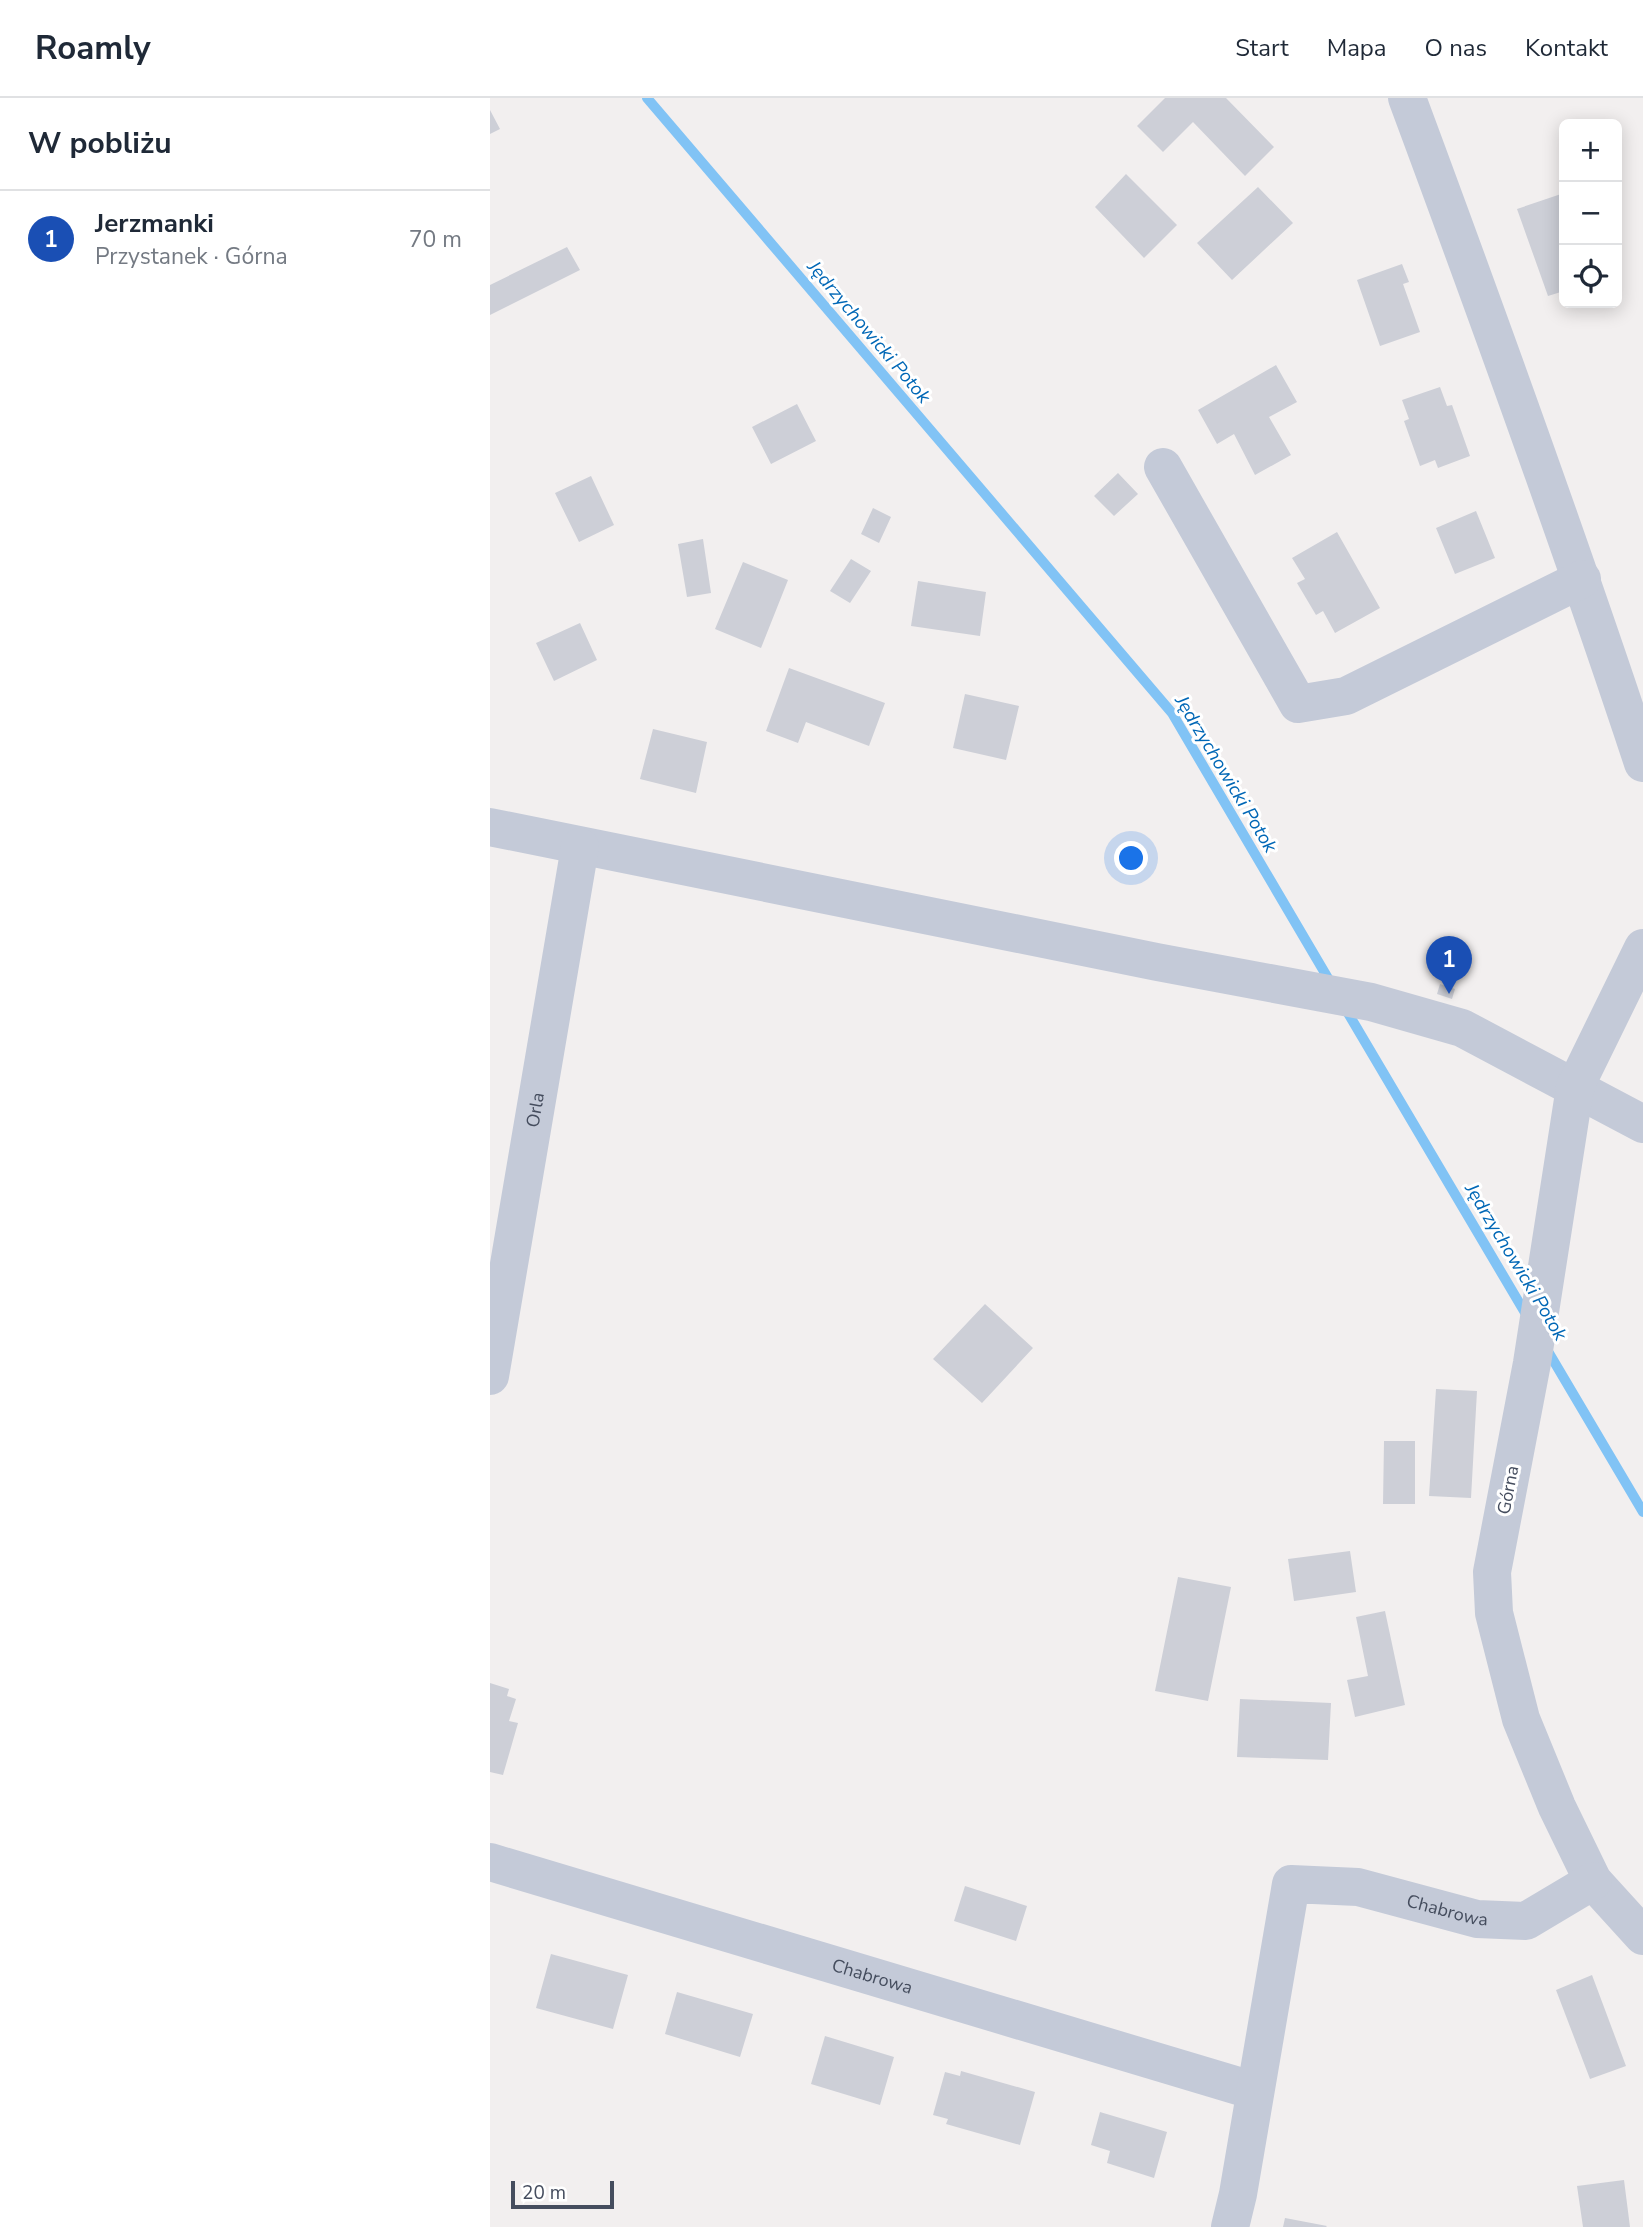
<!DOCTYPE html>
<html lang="pl">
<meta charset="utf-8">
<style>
body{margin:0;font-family:"Nunito Sans",sans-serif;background:#f2f2f3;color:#1f2937}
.controls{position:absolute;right:21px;top:21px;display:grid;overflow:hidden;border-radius:10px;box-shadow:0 4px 18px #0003}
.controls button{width:63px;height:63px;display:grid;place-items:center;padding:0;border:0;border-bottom:2px solid #e0e1e3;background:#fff;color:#1f2937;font:35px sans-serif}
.scale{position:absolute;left:21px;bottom:18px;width:103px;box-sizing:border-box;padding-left:7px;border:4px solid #454d5e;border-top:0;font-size:19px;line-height:24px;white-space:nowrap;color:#454d5e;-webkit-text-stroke:5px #fff;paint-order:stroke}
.you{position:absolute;left:642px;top:761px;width:24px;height:24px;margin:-18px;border:5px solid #fff;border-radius:50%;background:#1a73e8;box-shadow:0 0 0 10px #1a73e833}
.badge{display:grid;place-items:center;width:46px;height:46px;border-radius:50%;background:#0739f4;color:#fff;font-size:23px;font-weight:700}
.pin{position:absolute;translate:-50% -58px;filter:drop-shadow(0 2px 4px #0008)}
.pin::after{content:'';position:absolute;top:37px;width:24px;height:21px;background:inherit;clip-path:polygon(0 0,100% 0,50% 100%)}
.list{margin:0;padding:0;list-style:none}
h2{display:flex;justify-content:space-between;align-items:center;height:91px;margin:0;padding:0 28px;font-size:30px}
h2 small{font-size:23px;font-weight:400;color:#747a83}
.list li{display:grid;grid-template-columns:46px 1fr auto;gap:21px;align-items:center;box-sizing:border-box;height:98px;padding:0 28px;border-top:2px solid #e0e1e3}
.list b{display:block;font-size:26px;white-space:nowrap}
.list p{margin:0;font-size:23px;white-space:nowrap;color:#747a83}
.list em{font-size:23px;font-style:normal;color:#747a83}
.icon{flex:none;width:38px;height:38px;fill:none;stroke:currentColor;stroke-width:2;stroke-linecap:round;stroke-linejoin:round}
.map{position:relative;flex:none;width:1153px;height:2129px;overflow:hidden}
header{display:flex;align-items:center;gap:42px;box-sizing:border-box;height:98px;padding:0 35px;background:#fff;border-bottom:2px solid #e0e1e3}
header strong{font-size:33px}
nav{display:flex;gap:38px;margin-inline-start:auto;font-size:24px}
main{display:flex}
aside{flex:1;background:#fff}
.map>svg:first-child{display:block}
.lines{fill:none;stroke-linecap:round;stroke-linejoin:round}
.stream{stroke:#81c3f5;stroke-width:10}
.building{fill:#cdcfd7}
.minor{stroke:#c4cad8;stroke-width:38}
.labels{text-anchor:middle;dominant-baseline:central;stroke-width:6;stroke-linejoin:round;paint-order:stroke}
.street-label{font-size:18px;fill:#454d5e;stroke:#fff}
.water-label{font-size:19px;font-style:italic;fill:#0067b6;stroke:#fff}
</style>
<header>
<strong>Roamly</strong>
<nav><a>Start</a><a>Mapa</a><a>O nas</a><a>Kontakt</a></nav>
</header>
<main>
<aside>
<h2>W pobliżu<small></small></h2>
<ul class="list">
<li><span class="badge" style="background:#1a4fb4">1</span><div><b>Jerzmanki</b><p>Przystanek · Górna</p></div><em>70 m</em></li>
</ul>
</aside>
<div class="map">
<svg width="1153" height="2129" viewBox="0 0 1153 2129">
<rect width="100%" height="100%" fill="#f2efef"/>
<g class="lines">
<path class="stream" d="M157 0 682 615 842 887
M855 910 1037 1218
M1056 1250 1153 1414"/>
</g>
<path class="building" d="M675 0H736L784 49 755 78 703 24 673 54 647 28Z
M0 12 10 31 0 36Z
M636 76 687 127 654 160 605 109Z
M768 89 803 125 742 182 707 145Z
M1074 95V193L1058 198 1027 111Z
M77 149 90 172 0 217V187Z
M912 166 919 184 913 186 930 234 890 248 867 182Z
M786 267 807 304 779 319 801 357 765 377 744 336 727 346 708 312Z
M950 289 957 308 962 307 980 358 948 370 945 362 930 368 914 323 919 321 912 302Z
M307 306 326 343 281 366 262 329Z
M628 375 648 396 624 418 604 398Z
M101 378 124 427 89 444 65 395Z
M383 410 401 419 389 445 371 436Z
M986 413 1005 460 965 476 946 430Z
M847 434 890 510 845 535 833 513 826 517 807 485 815 481 802 460Z
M213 441 221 495 197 499 188 446Z
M361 461 381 473 360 505 340 493Z
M253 464 298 482 271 550 225 531Z
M428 483 496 494 490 538 421 528Z
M90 525 107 562 64 583 46 545Z
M299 570 395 605 379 648 316 624 308 645 276 633Z
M475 596 529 608 516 662 463 650Z
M163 631 217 644 206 695 150 681Z
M950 886 965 891 962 901 947 896Z
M495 1206 543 1250 492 1305 443 1261Z
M946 1291 987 1293 981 1400 939 1398Z
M894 1343H925V1406H893Z
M860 1453 866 1494 804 1503 798 1461Z
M688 1479 741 1489 718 1603 665 1593Z
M895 1513 915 1607 865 1619 857 1582 878 1578 866 1519Z
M0 1585 19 1591 17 1598 26 1601 19 1623 28 1625 13 1677 0 1674Z
M750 1601 841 1605 838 1662 747 1659Z
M475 1788 537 1808 526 1843 464 1823Z
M61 1856 138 1877 123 1931 46 1910Z
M1102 1877 1136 1968 1100 1981 1066 1892Z
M187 1894 263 1916 250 1959 175 1936Z
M335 1938 404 1959 390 2007 321 1986Z
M471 1973 545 1994 530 2047 456 2026 458 2021 443 2017 455 1974 470 1978Z
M610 2014 677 2034 664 2080 617 2065 620 2053 601 2047Z
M1134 2082 1140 2129H1093L1087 2088Z
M795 2120 837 2128 836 2129H793Z"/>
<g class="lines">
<g class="minor">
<path d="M917 0C999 221 1079 441 1153 665"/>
<path d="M673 369 808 606 856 598 1092 481"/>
<path d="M0 729 667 864 881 904 972 930 1153 1026"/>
<path d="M1153 850 1085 989 1042 1265 1002 1474 1004 1515 1031 1621 1067 1709 1103 1783 1153 1838"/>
<path id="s1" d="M0 1278 90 749"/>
<path id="s2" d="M0 1764 765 1993"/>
<path id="s3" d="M740 2129 748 2096 801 1786 868 1789 987 1821 1036 1823 1103 1783"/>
</g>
</g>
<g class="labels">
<g class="street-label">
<text stroke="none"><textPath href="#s1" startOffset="270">Orla</textPath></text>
<text transform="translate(1018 1392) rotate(-79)">Górna</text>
<text stroke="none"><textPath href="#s3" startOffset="508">Chabrowa</textPath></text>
<text stroke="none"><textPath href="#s2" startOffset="399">Chabrowa</textPath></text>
</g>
<g class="water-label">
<text transform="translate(379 234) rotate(50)">Jędrzychowicki Potok</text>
<text transform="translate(736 676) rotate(59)">Jędrzychowicki Potok</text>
<text transform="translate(1026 1164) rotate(59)">Jędrzychowicki Potok</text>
</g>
</g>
</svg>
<div class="controls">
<button>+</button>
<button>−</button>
<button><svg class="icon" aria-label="locate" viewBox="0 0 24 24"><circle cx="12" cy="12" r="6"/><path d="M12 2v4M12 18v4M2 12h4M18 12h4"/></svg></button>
</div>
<div class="scale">20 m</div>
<div class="you"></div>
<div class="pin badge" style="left:959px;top:896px;background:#1a4fb4">1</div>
</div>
</main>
